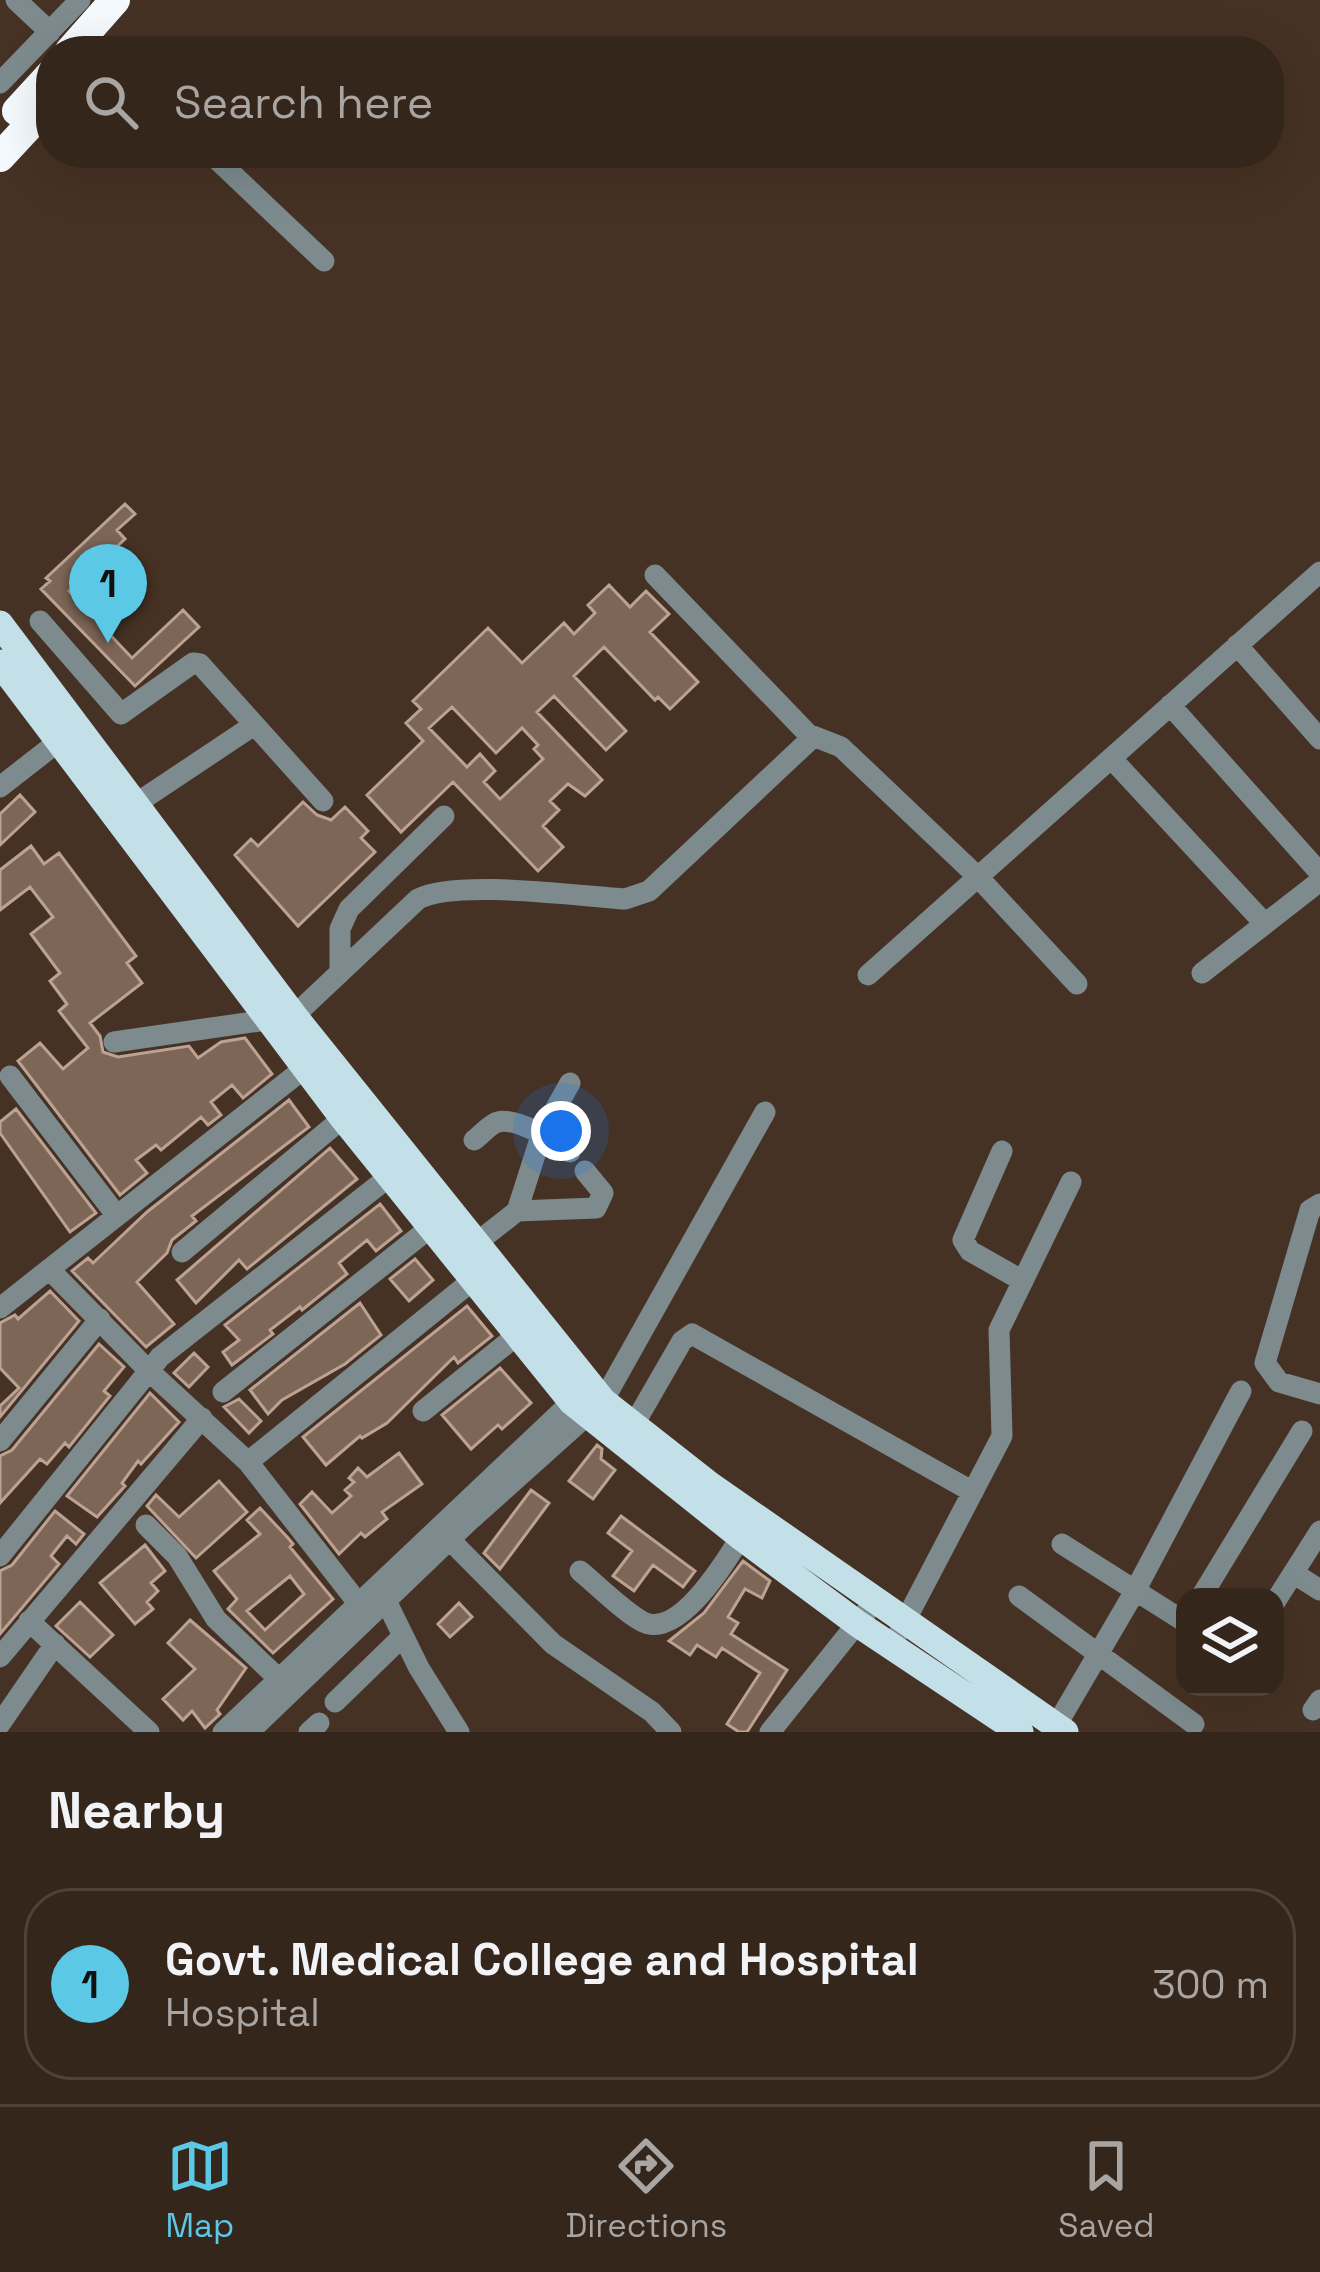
<!DOCTYPE html>
<style>
body{margin:0;font-family:"Space Grotesk",sans-serif;background:#3f3228;color:#f1f3f6}
.controls{position:absolute;right:36px;bottom:36px;display:grid;overflow:hidden;border-radius:24px;box-shadow:0 12px 48px #0002}
.controls button{width:108px;height:108px;display:grid;place-items:center;padding:0;border:0;border-bottom:3px solid #4e433a;background:#34261b;color:#f1f3f6;font:60px sans-serif}
.you{position:absolute;left:561px;top:1131px;width:42px;height:42px;margin:-30px;border:9px solid #fff;border-radius:50%;background:#1a73e8;box-shadow:0 0 0 18px #1a73e833}
.badge{display:grid;place-items:center;width:78px;height:78px;border-radius:50%;background:#5bc8e6;color:#111;font-size:39px;font-weight:700}
.pin{position:absolute;translate:-50% -99px;filter:drop-shadow(0 3px 6px #0008)}
.pin::after{content:'';position:absolute;top:63px;width:42px;height:36px;background:inherit;clip-path:polygon(0 0,100% 0,50% 100%)}
.list{margin:0;padding:0;list-style:none}
h2{display:flex;justify-content:space-between;align-items:center;height:156px;margin:0;padding:0 48px;font-size:51px}
h2 small{font-size:39px;font-weight:400;color:#a9a5a3}
.list li{display:grid;grid-template-columns:78px 1fr auto;gap:36px;align-items:center;box-sizing:border-box;height:192px;margin:0 24px 24px;padding:0 24px;border:3px solid #4e433a;border-radius:48px}
.list b{display:block;font-size:45px;white-space:nowrap}
.list p{margin:0;font-size:39px;white-space:nowrap;color:#a9a5a3}
.list em{font-size:39px;font-style:normal;color:#a9a5a3}
.icon{flex:none;width:66px;height:66px;fill:none;stroke:currentColor;stroke-width:2;stroke-linecap:round;stroke-linejoin:round}
.map{position:relative;flex:none;width:1320px;height:1732px;overflow:hidden}
.search{position:absolute;background:#34261b;box-shadow:0 12px 48px #0002;left:36px;right:36px;top:36px;height:132px;display:flex;align-items:center;gap:30px;box-sizing:border-box;padding:0 42px;border-radius:48px;color:#a9a5a3;font-size:45px}
.sheet{height:372px;background:#34261b}
nav{display:flex;justify-content:space-around;align-items:center;box-sizing:border-box;height:168px;border-top:3px solid #4e433a;background:#34261b;font-size:33px;color:#a9a5a3}
nav a{display:grid;justify-items:center;gap:6px}
nav .on{color:#5bc8e6}
.map>svg:first-child{display:block}
.building{fill:#7e6657;stroke:#bca292;stroke-width:3;fill-rule:evenodd}
.lines{fill:none;stroke-linecap:round;stroke-linejoin:round}
.minor{stroke:#7d8b8f;stroke-width:21}
.major{stroke:#c3dfe8;stroke-width:27}
.highway{stroke:#f4fafd;stroke-width:30}
</style>
<div class="map">
<svg width="1320" height="1732" viewBox="0 0 1320 1732">
<rect width="100%" height="100%" fill="#463224"/>
<path class="building" d="M125 504 135 514 117 530 125 539 69 591 132 658 183 610 199 627 135 686 41 589 50 581 46 578Z
M609 585 630 607 646 591 669 614 650 632 698 682 670 709 658 697 655 700 604 647 574 676 626 731 606 750 554 696 537 712 602 780 585 796 568 784 550 801 559 810 543 826 563 847 538 871 453 782 401 832 367 795 423 741 406 723 421 709 413 701 488 628 522 663 564 623 574 634 595 613 588 605ZM452 707 496 753 522 728 538 745 534 749 543 759 500 799 484 782 495 771 480 754 467 767 429 728Z
M20 795 35 812 0 845V814Z
M303 802 317 815 331 820 345 807 368 831 361 838 375 852 298 926 235 855 251 839 258 846Z
M31 846 44 864 59 853 136 956 127 963 142 983 90 1023 100 1036 103 1052 118 1057 189 1046 198 1058 221 1042 245 1038 272 1074 243 1098 232 1085 211 1102 221 1115 208 1125 201 1117 161 1150 156 1145 136 1160 147 1173 120 1195 18 1061 40 1043 63 1069 88 1048 59 1011 67 1004 50 981 60 973 31 934 53 917 30 887 0 910V870Z
M289 1100 309 1127 192 1216 196 1221 172 1240 167 1253 137 1282 174 1324 146 1347 72 1271 88 1258 93 1263 147 1212Z
M16 1109 96 1213 70 1232 0 1133V1122Z
M330 1148 357 1179 247 1269 239 1260 196 1303 177 1280Z
M380 1204 401 1231 376 1251 367 1240 339 1263 347 1274 302 1310 300 1307 270 1330 273 1334 232 1365 223 1352 239 1340 225 1325Z
M415 1259 433 1280 409 1301 390 1279Z
M50 1291 79 1321 0 1417V1406L19 1388 0 1368V1323L15 1315 18 1319Z
M360 1303 381 1335 345 1364 282 1400 268 1414 250 1390Z
M467 1306 492 1336 458 1363 454 1357 387 1423 362 1438 360 1436 326 1465 303 1437Z
M99 1344 124 1367 104 1391 110 1396 69 1447 65 1443 47 1464 40 1459 0 1503V1456L12 1450Z
M194 1353 208 1367 189 1387 174 1373Z
M500 1368 531 1403 502 1429 498 1425 471 1449 442 1415Z
M150 1393 179 1422 141 1464 138 1461 122 1483 125 1486 97 1517 67 1496Z
M239 1399 261 1421 249 1433 224 1407Z
M597 1445 602 1449 601 1459 615 1470 593 1499 569 1481Z
M399 1453 422 1484 382 1512 387 1519 365 1537 361 1533 339 1554 300 1504 312 1492 332 1513 351 1496 345 1490 354 1482 349 1478 358 1468 367 1477Z
M219 1481 247 1512 196 1558 147 1506 156 1495 179 1517Z
M531 1490 549 1503 500 1569 484 1553Z
M260 1508 288 1538 293 1544 290 1547 333 1599 273 1653 228 1609 237 1599 214 1571 260 1534 247 1520ZM290 1576 304 1594 265 1630 247 1611Z
M55 1511 84 1534 76 1544 67 1536 51 1556 59 1564 0 1634V1571L12 1565Z
M621 1516 695 1571 683 1587 653 1565 634 1591 613 1576 632 1551 608 1533Z
M145 1545 165 1571 151 1583 158 1591 147 1602 153 1609 135 1624 100 1583Z
M743 1561 770 1581 762 1598 745 1589 728 1617 738 1623 731 1634 787 1670 747 1732H739L727 1724 760 1673 722 1648 716 1657 697 1645 690 1655 669 1641 704 1613Z
M80 1602 113 1635 90 1657 56 1626Z
M459 1603 472 1617 450 1637 438 1624Z
M190 1620 246 1668 217 1710 220 1714 205 1728 192 1711 183 1720 163 1699 195 1669 168 1643Z"/>
<g class="lines">
<path class="minor" d="M16 0 50 32
M98 48 102 51
M0 83 80 0
M210 153 324 261
M655 575 808 734 841 747 978 877 1077 984
M40 621 121 714 193 663 200 664 323 801
M1237 645 1320 739
M1170 705 1320 873
M1111 758 1265 924
M0 787 59 741
M137 803 254 725
M340 973V929L349 909 444 816
M1202 973 1320 881
M868 975 1320 572
M114 1042 294 1016 418 899C456 879 577 896 625 899L649 891 813 737
M10 1076 117 1216
M474 1140C481 1135 490 1124 498 1122 515 1117 557 1141 570 1152
M1002 1151 963 1240 970 1251 1023 1281
M1320 1204 1310 1210 1265 1363 1279 1382 1320 1394
M517 1211 542 1133 570 1083
M475 1244 517 1211 596 1208 603 1193 585 1171
M182 1252 343 1118
M49 1269 148 1370 248 1462 365 1612
M0 1308 306 1067
M223 1392 431 1227
M423 1411 516 1336
M633 1426 682 1341 692 1334 973 1492
M0 1441 100 1319
M248 1462 473 1280
M146 1525 177 1556 216 1619 278 1678
M450 1540 553 1644 652 1712 671 1732
M1062 1544 1185 1622
M0 1556 160 1357 390 1176
M580 1571C595 1583 633 1621 649 1624 686 1631 732 1552 748 1525
M1293 1573 1320 1590
M1019 1596 1194 1724
M1201 1597 1302 1431
M386 1601 419 1668 459 1732
M1275 1602 1320 1531
M29 1621 149 1732
M900 1631 1002 1436 999 1330 1071 1182
M0 1657 202 1418
M335 1702 402 1637
M1313 1710 1320 1700
M0 1724 55 1644
M1056 1726 1135 1591 1241 1391
M223 1732 580 1394
M249 1732 468 1522 603 1401 765 1112
M309 1732 319 1723
M770 1732 867 1611"/>
<path class="major" d="M0 624 298 1021 603 1401 710 1485 1065 1732
M0 663 343 1118 572 1402 741 1537 858 1624 1020 1732"/>
<path class="highway" d="M70 51 115 0
M17 111 51 74
M0 157 51 102"/>
</g>
</svg>
<div class="controls">
<button><svg class="icon" aria-label="layers" viewBox="0 0 24 24"><path d="M12 4l9 5-9 5-9-5zM3 14l9 5 9-5"/></svg></button>
</div>
<div class="you"></div>
<div class="pin badge" style="left:108px;top:643px">1</div>
<div class="search"><svg class="icon" aria-label="search" viewBox="0 0 24 24"><circle cx="10" cy="10" r="6"/><path d="M15 15l6 6"/></svg>Search here</div>
</div>
<section class="sheet">
<h2>Nearby<small></small></h2>
<ul class="list">
<li><span class="badge">1</span><div><b>Govt. Medical College and Hospital</b><p>Hospital</p></div><em>300 m</em></li>
</ul>
</section>
<nav>
<a class="on"><svg class="icon" aria-label="map" viewBox="0 0 24 24"><path d="M3 6l6-2 6 2 6-2v14l-6 2-6-2-6 2zM9 4v14M15 6v14"/></svg>Map</a>
<a><svg class="icon" aria-label="directions" viewBox="0 0 24 24"><path d="M12 3l9 9-9 9-9-9zM9 14v-3h6M13 9l2 2-2 2"/></svg>Directions</a>
<a><svg class="icon" aria-label="saved" viewBox="0 0 24 24"><path d="M7 4h10v16l-5-4-5 4z"/></svg>Saved</a>
</nav>
